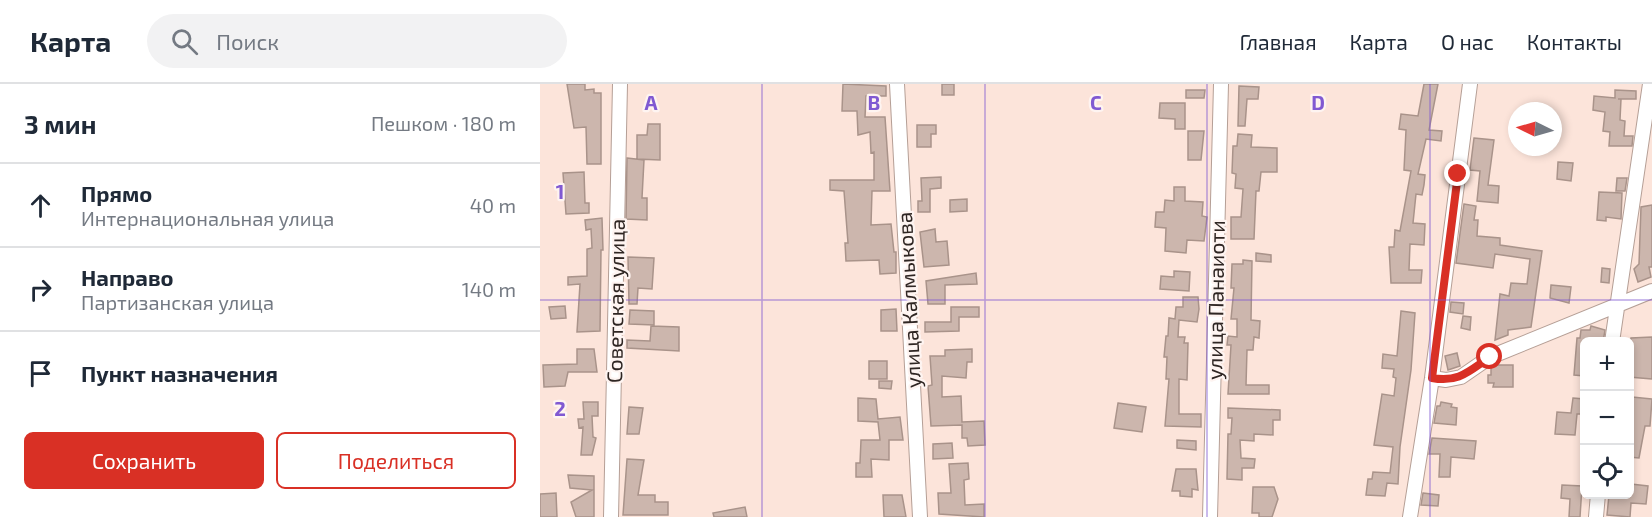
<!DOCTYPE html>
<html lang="ru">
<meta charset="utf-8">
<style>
body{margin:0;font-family:"Exo 2",sans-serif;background:#f2f2f3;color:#1f2937}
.controls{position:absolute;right:18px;bottom:18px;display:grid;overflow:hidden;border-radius:9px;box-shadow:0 3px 9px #0003}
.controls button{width:54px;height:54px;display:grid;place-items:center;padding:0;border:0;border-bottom:2px solid #e0e1e3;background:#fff;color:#1f2937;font:30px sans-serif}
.compass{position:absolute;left:968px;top:18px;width:54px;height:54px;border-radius:50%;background:#fff;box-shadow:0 3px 9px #0003;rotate:275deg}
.stop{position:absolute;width:18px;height:18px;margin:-14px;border:4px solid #d93025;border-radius:50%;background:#fff}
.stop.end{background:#d93025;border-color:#fff;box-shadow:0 2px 6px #0008}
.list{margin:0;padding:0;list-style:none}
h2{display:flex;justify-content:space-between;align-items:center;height:78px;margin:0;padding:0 24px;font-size:26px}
h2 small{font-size:20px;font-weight:400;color:#747a83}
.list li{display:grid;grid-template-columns:39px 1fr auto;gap:18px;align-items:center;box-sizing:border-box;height:84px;padding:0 24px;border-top:2px solid #e0e1e3}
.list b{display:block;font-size:22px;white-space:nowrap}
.list p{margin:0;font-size:20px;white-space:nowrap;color:#747a83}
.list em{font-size:20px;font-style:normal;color:#747a83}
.actions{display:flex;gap:12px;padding:18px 24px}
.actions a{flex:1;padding:14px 0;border:2px solid #d93025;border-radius:9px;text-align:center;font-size:21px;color:#d93025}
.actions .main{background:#d93025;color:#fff}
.icon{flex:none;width:33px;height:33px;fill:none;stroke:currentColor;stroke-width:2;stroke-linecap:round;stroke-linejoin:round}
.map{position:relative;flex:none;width:1112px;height:433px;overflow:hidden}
header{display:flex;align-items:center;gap:36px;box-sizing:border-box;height:84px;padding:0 30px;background:#fff;border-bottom:2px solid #e0e1e3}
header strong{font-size:28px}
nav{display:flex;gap:33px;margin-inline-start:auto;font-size:21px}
.search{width:420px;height:54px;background:#f2f2f3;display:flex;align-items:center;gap:15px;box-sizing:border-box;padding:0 21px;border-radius:33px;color:#747a83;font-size:22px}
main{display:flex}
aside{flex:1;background:#fff}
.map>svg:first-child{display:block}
.building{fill:#ccb6ad;stroke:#a9938a;stroke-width:1.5}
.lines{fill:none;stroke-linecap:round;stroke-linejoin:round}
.minor-casing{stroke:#b59f96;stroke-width:16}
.minor{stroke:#fff;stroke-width:14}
.route{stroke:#d93025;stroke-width:8}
.grid{fill:none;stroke:#8059d2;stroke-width:1.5;stroke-opacity:0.55}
.labels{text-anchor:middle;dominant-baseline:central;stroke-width:4.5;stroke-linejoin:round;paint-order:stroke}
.street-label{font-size:21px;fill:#2f2623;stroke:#fef4f1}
.grid-label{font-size:20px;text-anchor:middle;font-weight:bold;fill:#8059d2;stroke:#fef4f1;stroke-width:4.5;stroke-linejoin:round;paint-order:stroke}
</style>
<header>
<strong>Карта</strong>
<div class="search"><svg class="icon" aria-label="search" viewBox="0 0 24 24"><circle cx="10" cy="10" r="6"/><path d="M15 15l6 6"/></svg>Поиск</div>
<nav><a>Главная</a><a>Карта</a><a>О нас</a><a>Контакты</a></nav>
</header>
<main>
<aside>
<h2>3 мин<small>Пешком · 180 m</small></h2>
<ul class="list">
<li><svg class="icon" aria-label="ahead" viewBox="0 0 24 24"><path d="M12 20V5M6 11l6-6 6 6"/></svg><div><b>Прямо</b><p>Интернациональная улица</p></div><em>40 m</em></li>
<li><svg class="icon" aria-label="right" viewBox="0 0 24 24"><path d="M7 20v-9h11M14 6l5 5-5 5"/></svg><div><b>Направо</b><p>Партизанская улица</p></div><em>140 m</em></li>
<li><svg class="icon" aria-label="arrive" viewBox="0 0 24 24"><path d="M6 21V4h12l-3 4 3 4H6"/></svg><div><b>Пункт назначения</b></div></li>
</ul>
<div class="actions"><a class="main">Сохранить</a><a>Поделиться</a></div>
</aside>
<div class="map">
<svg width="1112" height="433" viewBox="0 0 1112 433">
<rect width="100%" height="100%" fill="#fce4da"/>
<path class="building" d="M27 0H45V6L54 5V9H61V80H47L46 43 34 44Z
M303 0 346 2V12H326L325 33H345L350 107H332L331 141 351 140 354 168H356V189L340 190 339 176 306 177 305 159H308L304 107 290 106V96H334V68L331 69 330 48 318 51 317 27H302Z
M402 0H414V11H402Z
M884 0H898L889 46 902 47 901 57 886 55 878 90 885 91 884 101 882 111 876 110 873 139 885 140 884 161 870 160 869 186H882L881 199H851L849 163H854L855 146 860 147 871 87 864 86 866 46 859 45 861 30 878 32Z
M699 2 719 3 718 15H707L705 42H698Z
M646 6H665L664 14H646Z
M1075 6 1096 7V15H1078H1081L1080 36 1085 37 1084 52H1093L1092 62H1069L1070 48 1063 47 1065 28 1053 26 1054 12 1075 14Z
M620 19H645V45H635V35L619 34Z
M108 40H120V76L97 75V51H107Z
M377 41H396V50H391V63H377Z
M648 47H664L661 76H648Z
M698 50 712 51 711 63 737 64V88H721L719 107H716L714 155H691V133H701L703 105 695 104 696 90 692 89 693 62H697Z
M934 54 954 56 948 101 959 102 958 119 937 117 940 87 930 86Z
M87 74 104 76 102 114H107V136L86 135Z
M1018 78 1033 79 1031 97 1017 95Z
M44 88 45 119H49V129L26 130 23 89Z
M401 93V104L390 105V128H378V117H382L381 94Z
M1077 94H1087L1085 107H1076Z
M634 103H645V117L663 118 662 132 667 133 664 157 647 156 646 169 625 167 626 144 615 143 616 128H624L625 116 634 117Z
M1059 108 1082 109 1081 135 1066 133V137L1057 136Z
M427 115V127L410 128V116Z
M924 120 936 122 934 136H938L937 152 960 154V161L1002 167 991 243 968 246V251L955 256 960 210 969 212 971 199 987 200 990 175 955 170 953 184 916 179Z
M1112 121V183H1109L1111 193 1098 198 1094 185 1099 180 1101 123Z
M62 134 63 166H61L60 247 37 248 40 200 28 201V193L47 192V165L52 164 51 145 46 146 45 136Z
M395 145 396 158 407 157 409 181 384 183 380 148Z
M716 169 731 171V178L716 177Z
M88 173 114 174 112 205 98 204 97 220H89Z
M703 176 712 177 711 236 720 237 719 254 714 253 713 266H707L706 301H729V310H688L691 261H687L688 252 697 253V235H691L694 204H691L692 180H703Z
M1062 184 1070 185 1069 199 1061 198Z
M634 187 650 188 649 207 620 205 621 192 634 193Z
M436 189 437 200 405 201V220H388L386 197Z
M1011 201 1031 203 1029 219 1010 214Z
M643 213H658L659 225 657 238 639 236 638 253H645L644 259H648L647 296 639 295V330H661V343L625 342 629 295H626L627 273H624L626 252H628L629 234 635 235 636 223H643Z
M911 218 924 219 923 230 910 228Z
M25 222 26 234 11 235 9 223Z
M411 223H439V233H419V247L385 248V238H411Z
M356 225 357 247H341V226Z
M90 226 114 227V241L89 240Z
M861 227 875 229 871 286 860 363 858 400 847 399 845 412 826 411 828 395H832L833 388 850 389 853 363 834 361 842 310 854 312 856 294 853 293 854 285 842 284 843 270 857 272Z
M923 232 931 233 930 246 921 244Z
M111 242 139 243V267L87 264V256L110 257Z
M1051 242 1065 246 1063 258H1044V292L1034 291 1037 254H1040L1041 246H1050Z
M1112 253V295L1089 293 1091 254Z
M37 265H54L57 288H28L25 302 4 303 3 281 37 280Z
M432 265V278H427L426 294 402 292V313L421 312 422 338 444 337 445 361 428 362 427 354H422V341L391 342 388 302 392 301 390 272H405V266Z
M917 269 920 282 908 286 905 272Z
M329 277H347V295H329Z
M954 281H973V303H953L954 299H948V291H951V283Z
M339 297H352L351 305 339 304Z
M1092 313 1112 315 1110 342H1105L1099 374 1089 373Z
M318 314 336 315 338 335 360 333 363 356H349V376L331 375 332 393H316V379H320L321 356H340L338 338 318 337Z
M1033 314 1044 315V330H1037L1035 351 1015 350 1017 328 1031 329Z
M43 318H58V332H52L53 353 56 354 52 371H41L43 343 39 344 38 335H44Z
M901 318 912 320 911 323 917 324 916 341 894 339 897 322H900Z
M578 319 606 323 602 348 574 344Z
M89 323 103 324 99 350H87Z
M688 324 740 326V336H733V351L714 350V357L700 356 701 374 715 375 714 384H702V396L687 395 688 350H691L692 334H688Z
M892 354 936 357 934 375 911 373 910 393H899L900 370H889Z
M637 356 656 357V366L637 364Z
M412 359 413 374 393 375V360Z
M87 375 104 376 98 411H115V418H128V431H83Z
M428 379 429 395 424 396 425 421 444 420V433L399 430 398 409H411L409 380Z
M636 385H656L658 406 652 405V413L640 412V407H632Z
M28 391 54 392V433H36L31 418 52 406 30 404Z
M1091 400 1108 402 1106 420 1091 419 1090 433 1067 431 1069 411H1089Z
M1022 401 1042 402 1040 433H1029L1030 415 1021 414Z
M713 403H734L738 415 732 433H719V429H712Z
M16 409 17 433H0V410Z
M883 409 899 411 898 422 881 421Z
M343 411H362L366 433H344Z
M205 423 207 433H174L173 429Z"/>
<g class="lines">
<defs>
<path id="minor" d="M357 0 380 433
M1072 258 1110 0
M892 294 906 296 921 293 950 273 1112 207
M71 433 80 0
M670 433 681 0
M870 433 892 294 930 0
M1056 433 1058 410"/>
</defs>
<use href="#minor" class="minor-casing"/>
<use href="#minor" class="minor"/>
</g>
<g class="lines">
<path class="route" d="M918 90 892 294C919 299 929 287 950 273"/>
</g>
<path class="grid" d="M222 0V433M445 0V433M667 0V433M890 0V433M0 216H1112"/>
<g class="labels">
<g class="street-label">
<text transform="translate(368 216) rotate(-93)">улица Калмыкова</text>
<text transform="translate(675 216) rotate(-89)">улица Панаиоти</text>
<text transform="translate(75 217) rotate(-89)">Советская улица</text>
</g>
</g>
<g class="grid-label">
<text x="111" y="26">A</text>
<text x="334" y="26">B</text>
<text x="556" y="26">C</text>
<text x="778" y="26">D</text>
<text x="20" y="115">1</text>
<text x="20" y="332">2</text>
</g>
</svg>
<div class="controls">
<button>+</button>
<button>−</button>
<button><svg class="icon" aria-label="locate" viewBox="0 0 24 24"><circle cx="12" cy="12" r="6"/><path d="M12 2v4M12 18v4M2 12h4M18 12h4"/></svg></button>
</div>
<svg class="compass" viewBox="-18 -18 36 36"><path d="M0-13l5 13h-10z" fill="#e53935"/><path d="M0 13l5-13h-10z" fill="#747a83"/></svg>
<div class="stop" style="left:950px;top:273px"></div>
<div class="stop end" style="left:918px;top:90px"></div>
</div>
</main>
